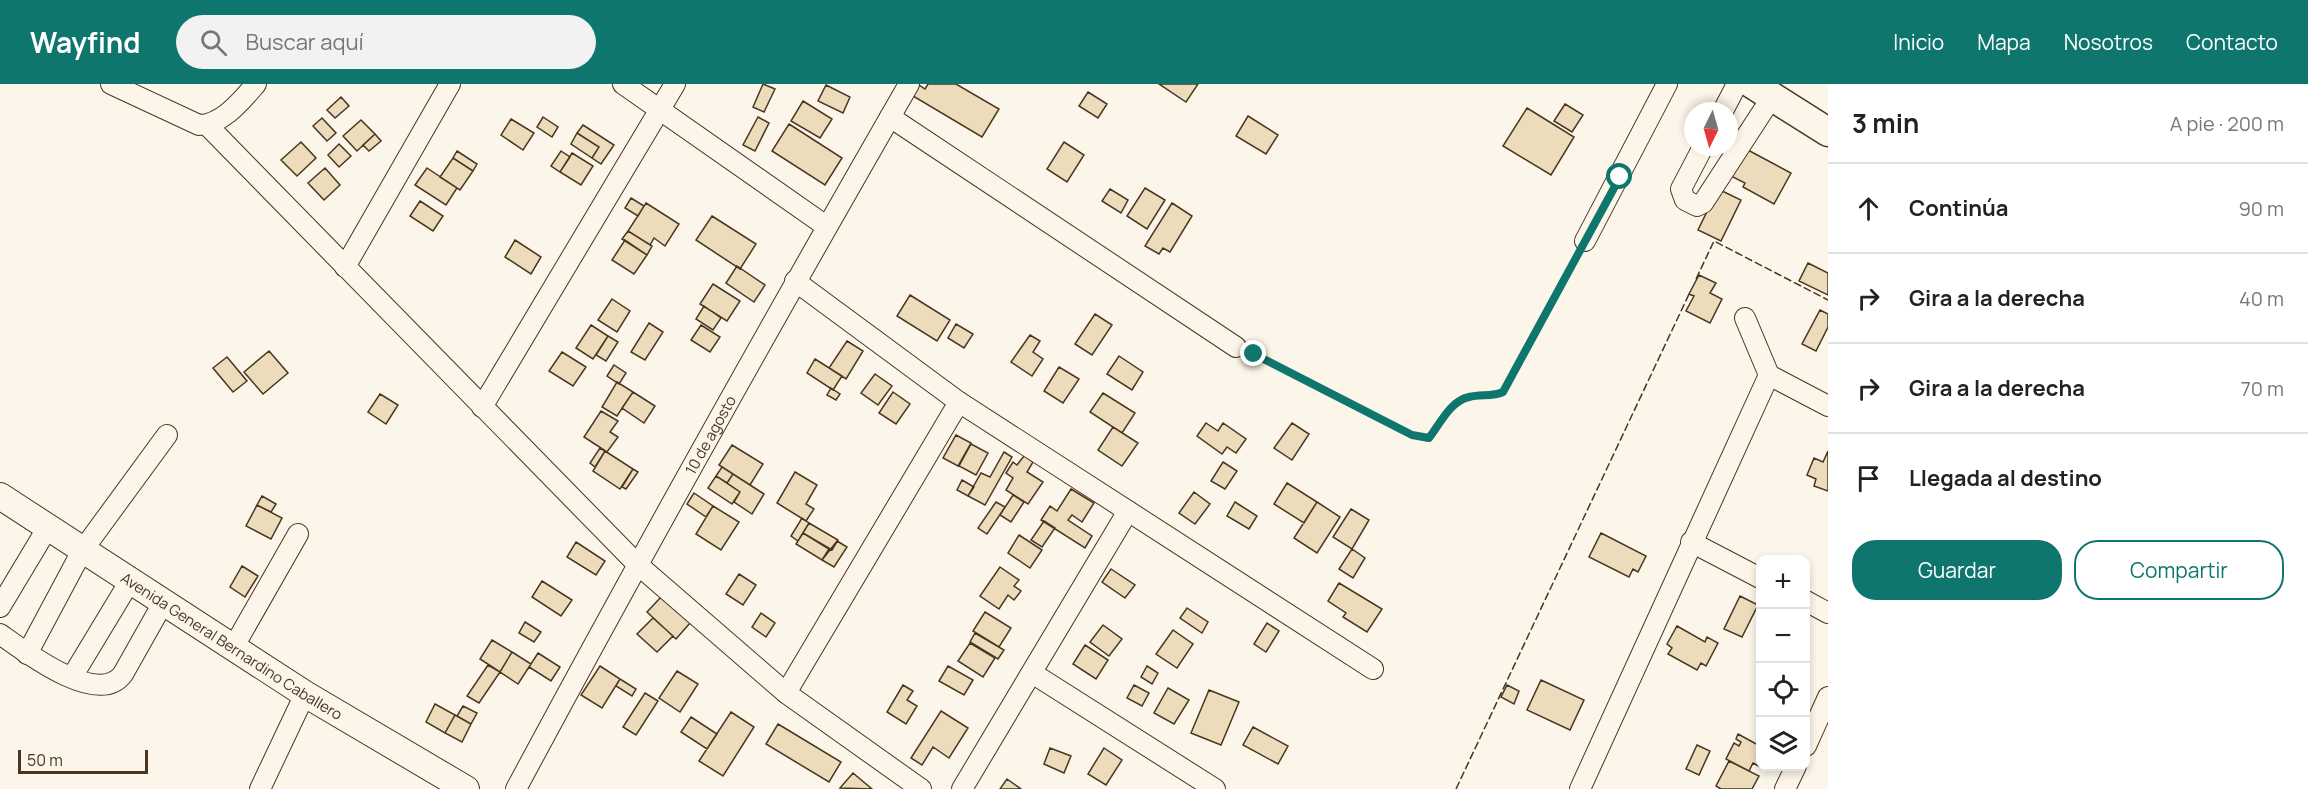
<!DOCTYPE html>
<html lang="es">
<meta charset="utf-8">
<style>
body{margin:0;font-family:Manrope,sans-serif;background:#f2f2f2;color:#222}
.controls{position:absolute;right:18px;bottom:18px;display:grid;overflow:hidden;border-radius:12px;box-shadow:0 3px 9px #0003}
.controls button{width:54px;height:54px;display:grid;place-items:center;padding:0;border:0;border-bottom:2px solid #e0e0e0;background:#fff;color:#222;font:30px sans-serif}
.compass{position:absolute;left:1684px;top:18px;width:54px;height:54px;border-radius:50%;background:#fff;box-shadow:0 3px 9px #0003;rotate:185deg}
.scale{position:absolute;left:18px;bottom:15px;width:130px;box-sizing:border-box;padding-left:6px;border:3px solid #4a3520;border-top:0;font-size:16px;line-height:21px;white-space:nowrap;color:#4a3520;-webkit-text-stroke:4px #fbf6e9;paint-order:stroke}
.stop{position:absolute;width:18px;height:18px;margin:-14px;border:4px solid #0f766e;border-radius:50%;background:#fff}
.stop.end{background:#0f766e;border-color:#fff;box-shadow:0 2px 6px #0008}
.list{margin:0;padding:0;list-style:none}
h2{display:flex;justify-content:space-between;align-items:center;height:78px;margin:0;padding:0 24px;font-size:26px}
h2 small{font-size:20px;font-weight:400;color:#767676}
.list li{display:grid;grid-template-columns:39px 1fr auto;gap:18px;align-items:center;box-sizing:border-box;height:90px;padding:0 24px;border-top:2px solid #e0e0e0}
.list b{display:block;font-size:22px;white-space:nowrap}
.list em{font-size:20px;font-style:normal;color:#767676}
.actions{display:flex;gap:12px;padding:18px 24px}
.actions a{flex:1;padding:14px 0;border:2px solid #0f766e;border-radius:24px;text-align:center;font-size:21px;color:#0f766e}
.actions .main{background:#0f766e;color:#fff}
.icon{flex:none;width:33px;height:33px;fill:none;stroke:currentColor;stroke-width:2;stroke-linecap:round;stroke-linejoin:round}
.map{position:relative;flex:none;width:1828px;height:705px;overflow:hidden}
header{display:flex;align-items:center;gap:36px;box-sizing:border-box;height:84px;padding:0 30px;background:#0f766e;color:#fff}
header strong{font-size:28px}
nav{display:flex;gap:33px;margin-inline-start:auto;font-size:21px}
.search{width:420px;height:54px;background:#f2f2f2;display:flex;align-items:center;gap:15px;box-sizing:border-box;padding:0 21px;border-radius:33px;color:#767676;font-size:22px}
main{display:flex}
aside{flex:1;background:#fff}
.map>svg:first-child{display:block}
.building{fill:#ecdcbc;stroke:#4a3520;stroke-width:1.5}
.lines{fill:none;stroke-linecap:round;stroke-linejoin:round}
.minor-casing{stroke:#4a3520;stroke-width:22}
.major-casing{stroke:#4a3520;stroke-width:28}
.highway-casing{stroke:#4a3520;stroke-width:31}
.path{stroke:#7f6f5c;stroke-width:3;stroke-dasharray:4.5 3;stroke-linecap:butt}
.minor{stroke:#fbf6e9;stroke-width:20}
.major{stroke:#fbf6e9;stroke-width:26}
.highway{stroke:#fbf6e9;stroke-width:28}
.fence{stroke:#4a3520;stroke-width:1.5;stroke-dasharray:8 3;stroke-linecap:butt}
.route{stroke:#0f766e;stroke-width:8}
.labels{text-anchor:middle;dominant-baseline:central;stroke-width:4.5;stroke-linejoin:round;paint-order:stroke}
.street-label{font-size:15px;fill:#4a3520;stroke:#fbf6e9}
</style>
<header>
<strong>Wayfind</strong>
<div class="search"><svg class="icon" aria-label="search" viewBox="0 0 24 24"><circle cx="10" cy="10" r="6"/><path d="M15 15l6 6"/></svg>Buscar aquí</div>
<nav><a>Inicio</a><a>Mapa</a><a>Nosotros</a><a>Contacto</a></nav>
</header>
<main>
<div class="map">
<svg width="1828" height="705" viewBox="0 0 1828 705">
<rect width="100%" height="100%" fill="#fbf6e9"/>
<path class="building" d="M763 0 775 5 764 28 753 23Z
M928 0H956L999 25 982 53 913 12 919 1 925 5Z
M1159 0H1198L1186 18Z
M826 1 850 13 843 29 818 17Z
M1088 8 1107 20 1098 34 1079 22Z
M341 13 349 22 335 34 327 26Z
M803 17 832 35 820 54 791 37Z
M1565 20 1583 31 1572 48 1554 37Z
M1527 24 1574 53 1551 91 1503 62Z
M1248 32 1278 51 1266 70 1236 52Z
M543 33 558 43 552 53 537 43Z
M758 33 769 39 755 67 743 61Z
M322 34 336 49 327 57 313 42Z
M511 35 534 49 523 66 501 51Z
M361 36 375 50 357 67 343 52Z
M789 40 842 74 825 101 772 67Z
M583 41 614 61 601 80 592 74 599 63 577 49Z
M577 49 599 63 592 74 571 60Z
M375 50 381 57 369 67 363 61Z
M301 58 316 74 297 92 281 76Z
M1064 58 1084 71 1067 98 1047 85Z
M339 60 351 72 339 83 328 71Z
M1746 65 1791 89 1774 120 1743 103 1745 99 1731 92Z
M457 67 477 80 473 87 453 74Z
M561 67 570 73 560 88 551 82Z
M572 69 593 82 581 101 560 88Z
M453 74 473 87 460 106 440 93Z
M325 84 340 101 324 116 308 99Z
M427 84 457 104 446 121 415 101Z
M1145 104 1165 116 1147 145 1127 132Z
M1110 105 1128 116 1121 129 1102 117Z
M1718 105 1741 116 1721 157 1698 146Z
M631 114 644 122 638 132 625 124Z
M420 117 443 132 433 147 410 132Z
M646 119 679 140 665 162 654 154 650 161 628 147Z
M1172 119 1192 132 1170 168 1163 164 1159 170 1145 162Z
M712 132 756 160 740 185 696 156Z
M628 147 652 162 647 171 622 155Z
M515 156 541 173 531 190 505 173Z
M625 156 647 171 634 190 612 176Z
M1808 179 1828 189V211L1799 197Z
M737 182 765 201 754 218 726 199Z
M1699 191 1716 199 1710 209 1722 215 1710 239 1686 227 1694 212 1689 210Z
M713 200 740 217 727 237 700 220Z
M910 211 950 236 937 257 897 232Z
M612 215 630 227 617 248 598 236Z
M704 222 721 234 713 246 696 235Z
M1820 226 1828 230V243L1816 267 1802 260Z
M1095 230 1112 241 1092 271 1075 260Z
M649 239 663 248 645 276 631 268Z
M956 240 973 250 964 264 948 254Z
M591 241 608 252 593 275 576 264Z
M701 241 720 253 710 268 691 256Z
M1030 251 1040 257 1033 268 1043 275 1032 292 1011 278Z
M608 252 618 258 606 277 596 271Z
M847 257 863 267 846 295 829 284Z
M269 267 288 289 263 310 244 288Z
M562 268 586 283 573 302 549 287Z
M1119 272 1143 288 1132 306 1107 290Z
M227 273 247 297 233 308 213 284Z
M815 275 842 292 833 306 807 289Z
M614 281 626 289 619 300 607 292Z
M1059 283 1079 295 1063 319 1044 307Z
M875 290 892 302 878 321 861 309Z
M617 298 633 308 617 332 602 323Z
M831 304 840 310 836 316 827 311Z
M633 308 655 322 644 339 622 324Z
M893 308 910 320 896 340 879 329Z
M1103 309 1135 329 1122 349 1090 328Z
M380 310 398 321 386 340 368 328Z
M601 327 618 337 610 348 618 353 607 368 584 353Z
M1206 339 1218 347 1223 339 1246 355 1236 369 1227 363 1222 370 1197 352Z
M1292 339 1309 350 1292 376 1274 364Z
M1113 343 1138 359 1122 382 1098 366Z
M956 351 971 359 958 382 943 374Z
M971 360 988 369 976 391 959 382Z
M732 361 763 380 750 401 719 381Z
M600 364 605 367 595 383 590 379Z
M605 367 633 385 620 405 593 387Z
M1828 367V407L1814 402 1816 395 1807 391 1814 374 1823 378Z
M1004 368 1012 373 985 421 968 412 981 389 990 393Z
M1024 372 1033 378 1027 388 1043 398 1028 420 1006 406 1013 394 1006 389 1013 378 1017 381Z
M1223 378 1237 387 1225 405 1211 397Z
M722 383 733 390 727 399 716 392Z
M633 385 638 388 626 405 622 403Z
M795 388 817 401 806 420 814 425 806 437 777 419Z
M733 390 764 410 752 430 734 418 740 408 727 399Z
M716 392 740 408 732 420 708 404Z
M962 396 974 403 968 412 957 406Z
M1287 399 1317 418 1304 439 1274 420Z
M1071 405 1094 419 1082 438 1072 431 1068 436 1092 452 1085 464 1041 436 1050 422 1057 427Z
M1194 408 1210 420 1195 440 1179 429Z
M694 409 713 422 706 433 687 420Z
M1013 411 1024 418 1011 438 1000 431Z
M262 412 276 420 271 428 257 421Z
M996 418 1005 423 987 450 978 444Z
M1235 418 1257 432 1249 445 1227 432Z
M1317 418 1340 433 1317 469 1294 454Z
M257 421 282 434 271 455 246 442Z
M713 422 739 438 721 466 696 450Z
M1351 425 1369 436 1352 465 1333 453Z
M802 434 809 439 798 457 791 452Z
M1044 437 1055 444 1042 463 1031 456Z
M809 439 838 456 832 466 803 449Z
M803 449 829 465 822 476 796 460Z
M1601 449 1646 472 1638 488 1633 485 1629 493 1589 473Z
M1019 451 1042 466 1030 484 1008 469Z
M837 457 847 463 834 483 822 476Z
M576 458 605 477 596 491 567 473Z
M1352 465 1365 474 1353 494 1339 485Z
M242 482 258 492 245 513 230 503Z
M1000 483 1019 496 1014 502 1021 507 1014 516 1008 511 999 525 980 512Z
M1111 485 1135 501 1125 514 1102 498Z
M739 490 756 501 743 521 726 510Z
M542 497 572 516 561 532 532 513Z
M1339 499 1382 525 1367 548 1343 533 1346 529 1328 517Z
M1740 512 1758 521 1742 553 1724 545Z
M661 513 690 539 676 555 647 528Z
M1187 524 1208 538 1202 549 1180 534Z
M985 528 1011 544 999 563 973 547Z
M761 529 775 539 766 553 752 543Z
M653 534 673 552 657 568 637 550Z
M525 538 541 548 534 558 519 549Z
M1267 539 1279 547 1266 568 1254 560Z
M1103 541 1122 555 1109 572 1090 558Z
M1677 542 1705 558 1707 553 1718 559 1706 582 1701 579 1697 586 1668 570 1672 564 1667 560Z
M1173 546 1193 560 1177 584 1156 570Z
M975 549 1004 566 998 575 970 558Z
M492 556 512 568 500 588 480 575Z
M970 559 995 574 983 593 958 577Z
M1085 561 1108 576 1096 595 1073 580Z
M512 568 531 580 518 600 500 588Z
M538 569 560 583 551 597 529 583Z
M488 581 500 588 479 619 467 612Z
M600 582 620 595 602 624 581 611Z
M948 582 973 596 964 611 939 597Z
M1147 582 1158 589 1152 600 1141 593Z
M677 587 698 600 680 628 659 614Z
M620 595 636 605 632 612 616 602Z
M1541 596 1584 616 1570 646 1527 626Z
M903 601 913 607 907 616 917 622 906 640 887 628Z
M1134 601 1149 609 1142 622 1127 614Z
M1507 601 1519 607 1514 620 1501 613Z
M1168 604 1189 616 1174 640 1154 629Z
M1209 606 1239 618 1221 661 1191 649Z
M645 609 658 617 636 651 623 643Z
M435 620 455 631 445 649 426 638Z
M463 622 477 629 471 640 457 632Z
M941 627 968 644 949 674 933 663 922 681 911 674Z
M731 628 754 643 723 692 699 677Z
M455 631 471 640 462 658 445 649Z
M691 633 717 650 707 665 681 648Z
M778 640 841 678 829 698 766 660Z
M1253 643 1288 662 1278 680 1243 661Z
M1738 650 1760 662V682H1765L1764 685 1753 679 1749 687 1726 675 1734 659 1739 662 1741 658 1736 655Z
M1697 661 1710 667 1699 691 1686 685Z
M1050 664 1071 672 1064 689 1044 680Z
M1104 664 1122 676 1106 701 1088 690Z
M1729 677 1759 692 1752 705H1721L1716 702Z
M853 689 872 705 840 704Z
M1007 695 1021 705H1000Z"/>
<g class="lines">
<defs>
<g id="minor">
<path d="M111 0 199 41C222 41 242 16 256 0"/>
<path d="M623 0 826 142"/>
<path d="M1723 27 1737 0"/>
<path d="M890 33 1236 263"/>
<path d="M207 41 637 480 786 609 921 705"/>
<path d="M1703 63 1681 105 1685 116 1697 122 1703 119 1772 13"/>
<path d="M1585 157 1667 0"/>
<path d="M345 183 450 0"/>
<path d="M795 197 959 318 1373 585"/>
<path d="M1745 234 1769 291 1828 322"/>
<path d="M482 323 675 0"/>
<path d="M1691 458 1760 494"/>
<path d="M1806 517 1828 529"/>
<path d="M0 523 48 443"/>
<path d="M0 550C25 568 98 624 123 590L163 519"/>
<path d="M233 564 298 450"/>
<path d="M27 570 82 467 167 351"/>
<path d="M1032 589 1215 705"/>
<path d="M72 593 130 497"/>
<path d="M786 609 959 318"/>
<path d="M1806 662 1828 613"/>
<path d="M260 705 305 610"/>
<path id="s1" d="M516 705C643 468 775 233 909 0"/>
<path d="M962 705 1128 427"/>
<path d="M1580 705 1769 291"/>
<path d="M1785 705 1796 682"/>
</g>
<g id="major">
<path id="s2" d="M0 412 305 610 466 705"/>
</g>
<path id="highway" d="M1752 0 1828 48"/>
</defs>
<use href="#minor" class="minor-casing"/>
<use href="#major" class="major-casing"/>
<use href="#highway" class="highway-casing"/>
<path class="path" d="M1252 269 1412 351 1429 354C1440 340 1450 317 1469 313 1481 310 1492 313 1503 307L1577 172"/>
<use href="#minor" class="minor"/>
<use href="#major" class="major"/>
<use href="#highway" class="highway"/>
<path class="fence" d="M1696 195 1714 157 1828 216
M1456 705 1690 208"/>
</g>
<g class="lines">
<path class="route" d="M1254 270 1412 351 1429 354C1440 340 1450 317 1469 313 1481 310 1492 313 1503 308L1620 93"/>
</g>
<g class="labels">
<g class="street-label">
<text stroke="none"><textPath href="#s1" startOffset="404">10 de agosto</textPath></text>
<text stroke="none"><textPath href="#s2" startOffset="276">Avenida General Bernardino Caballero</textPath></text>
</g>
</g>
</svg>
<div class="controls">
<button>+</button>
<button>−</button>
<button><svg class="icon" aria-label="locate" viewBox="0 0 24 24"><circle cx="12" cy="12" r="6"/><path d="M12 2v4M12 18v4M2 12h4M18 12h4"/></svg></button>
<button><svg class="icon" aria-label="layers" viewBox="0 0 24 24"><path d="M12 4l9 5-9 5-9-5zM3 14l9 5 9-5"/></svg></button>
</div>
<svg class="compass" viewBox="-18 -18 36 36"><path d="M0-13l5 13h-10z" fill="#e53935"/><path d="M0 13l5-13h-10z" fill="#767676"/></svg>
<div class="scale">50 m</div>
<div class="stop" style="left:1620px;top:93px"></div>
<div class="stop end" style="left:1254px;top:270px"></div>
</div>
<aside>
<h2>3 min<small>A pie · 200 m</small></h2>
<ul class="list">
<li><svg class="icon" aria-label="ahead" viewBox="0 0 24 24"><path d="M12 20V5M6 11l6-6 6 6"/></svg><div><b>Continúa</b></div><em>90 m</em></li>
<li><svg class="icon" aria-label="right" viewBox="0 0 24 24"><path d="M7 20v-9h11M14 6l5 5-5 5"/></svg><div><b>Gira a la derecha</b></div><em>40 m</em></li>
<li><svg class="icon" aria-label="right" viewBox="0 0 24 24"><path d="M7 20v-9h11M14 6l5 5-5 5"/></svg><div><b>Gira a la derecha</b></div><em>70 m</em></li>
<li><svg class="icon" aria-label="arrive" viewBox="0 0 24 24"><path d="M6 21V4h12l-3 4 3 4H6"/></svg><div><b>Llegada al destino</b></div></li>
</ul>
<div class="actions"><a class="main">Guardar</a><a>Compartir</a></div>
</aside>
</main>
